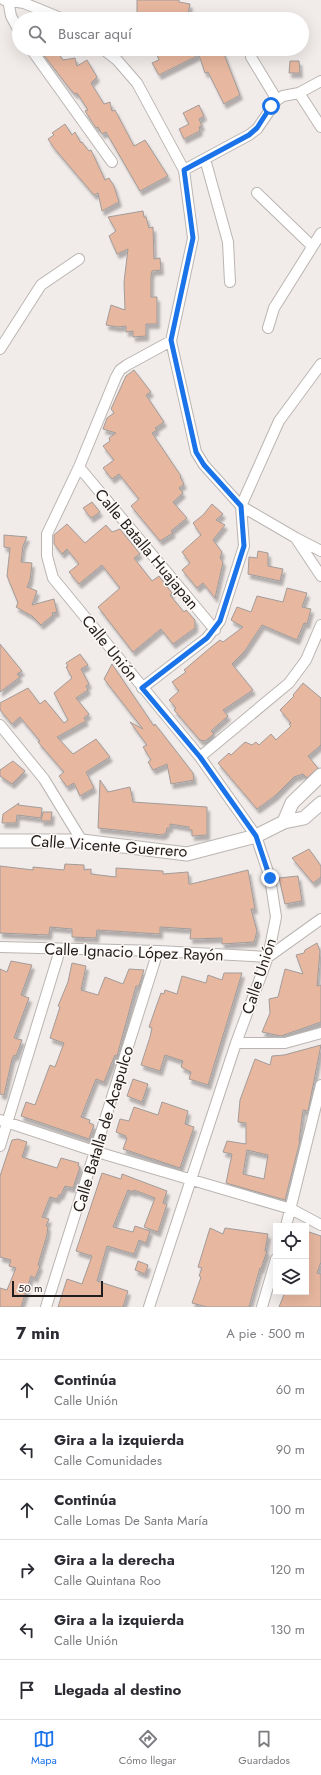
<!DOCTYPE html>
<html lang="es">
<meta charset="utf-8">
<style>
body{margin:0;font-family:Jost,sans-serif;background:#f7f7f7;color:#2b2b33}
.controls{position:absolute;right:12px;bottom:12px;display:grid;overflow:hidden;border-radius:0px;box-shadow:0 4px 16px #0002}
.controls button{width:36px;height:36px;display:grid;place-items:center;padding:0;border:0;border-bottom:1px solid #e1e1e2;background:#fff;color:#2b2b33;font:20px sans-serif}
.scale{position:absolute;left:12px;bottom:10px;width:91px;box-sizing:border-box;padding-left:4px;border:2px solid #1f1d1d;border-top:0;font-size:11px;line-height:14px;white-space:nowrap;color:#1f1d1d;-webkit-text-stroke:3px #fef9f6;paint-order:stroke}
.stop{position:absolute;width:12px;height:12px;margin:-9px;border:3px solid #1a73e8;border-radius:50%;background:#fff}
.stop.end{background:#1a73e8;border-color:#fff;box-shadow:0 1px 4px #0008}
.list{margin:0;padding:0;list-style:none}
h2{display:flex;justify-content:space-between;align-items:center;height:52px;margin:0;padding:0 16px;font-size:17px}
h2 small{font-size:13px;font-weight:400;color:#7c7c81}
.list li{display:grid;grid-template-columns:26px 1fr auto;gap:12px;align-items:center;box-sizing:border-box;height:60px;padding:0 16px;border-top:1px solid #e1e1e2}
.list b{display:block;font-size:15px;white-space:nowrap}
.list p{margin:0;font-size:13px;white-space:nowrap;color:#7c7c81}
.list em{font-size:13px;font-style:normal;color:#7c7c81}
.icon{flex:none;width:22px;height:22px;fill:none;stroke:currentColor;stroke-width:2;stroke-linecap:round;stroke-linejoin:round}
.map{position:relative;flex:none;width:321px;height:1307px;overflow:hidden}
.search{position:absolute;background:#fff;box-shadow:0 4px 16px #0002;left:12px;right:12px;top:12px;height:44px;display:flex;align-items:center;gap:10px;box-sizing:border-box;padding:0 14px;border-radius:22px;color:#7c7c81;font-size:15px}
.sheet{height:412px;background:#fff}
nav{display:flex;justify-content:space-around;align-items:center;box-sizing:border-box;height:56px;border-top:1px solid #e1e1e2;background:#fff;font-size:11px;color:#7c7c81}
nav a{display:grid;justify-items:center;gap:2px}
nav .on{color:#1a73e8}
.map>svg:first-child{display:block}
.building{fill:#e8b79f;stroke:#a19c9a;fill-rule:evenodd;filter:url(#shadow)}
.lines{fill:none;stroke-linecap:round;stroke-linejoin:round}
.street-casing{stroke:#bab5b2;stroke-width:12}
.secondary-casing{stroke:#bab5b2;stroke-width:15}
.street{stroke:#fff;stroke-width:10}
.secondary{stroke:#fff;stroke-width:13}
.route{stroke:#1a73e8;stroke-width:5}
.labels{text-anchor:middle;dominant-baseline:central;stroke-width:3;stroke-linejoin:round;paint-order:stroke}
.street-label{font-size:16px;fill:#1f1d1d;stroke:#fef9f6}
</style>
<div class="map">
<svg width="321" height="1307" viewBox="0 0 321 1307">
<defs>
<filter id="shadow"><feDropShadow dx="2.5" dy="4.5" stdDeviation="1" flood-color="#0004"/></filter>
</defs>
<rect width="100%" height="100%" fill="#f1ebe9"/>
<path class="building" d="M137 0H179V2L190 4 188 14 185 19 137 18Z
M39 49H55L63 60 75 58 77 66 87 60 97 77 91 83 104 104 110 102 112 111 115 110 134 146 145 140 168 176 140 191 106 132 102 134 98 127 96 128 85 111 88 110 77 93 75 94 70 89Z
M155 49H222L240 95 224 104 208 72 205 73 199 55 159 75 152 63 159 60Z
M290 61H299L300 73H289Z
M199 105 204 116 199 119 202 126 199 127 200 131 184 139 179 129 189 124 183 113Z
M65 124 72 135 75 132 81 143 82 142 89 151 91 150 105 180 109 178 114 186 119 202 102 211 98 193 94 195 54 148 48 139 54 135 52 133Z
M143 211 144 217H146L149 228 153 227 154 259 160 258 161 270 152 271 151 276V297H157V324H146V336L133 337V331L126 332V326L118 327 106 325 111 305 125 310 124 282 128 249 117 254 109 236 116 231 108 217Z
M134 370 151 392 146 395 164 422 155 428 157 430 152 433 181 476 180 477 184 484 179 488 183 493 173 502 187 518 171 531 173 533 160 541 131 506 139 499 119 474 112 479 103 468 114 460 103 446 110 441 109 438 116 433 103 429 107 418 114 413 111 409 126 376Z
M92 502 100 512 91 518 83 508Z
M212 504 223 514 216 520 225 525 213 540 222 552 220 558 223 562 215 598 203 583 197 588 182 570 190 563 182 552 201 535 193 523 203 515Z
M67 524 85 543 106 525 112 532 120 529 140 554 134 558 152 581 159 576 172 593 170 595 184 612 186 610 195 620V628L173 644 161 629 133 652 98 607 120 588 102 565 79 584 69 572 79 564 67 549 62 554 54 544V535Z
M4 535 27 537 23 546 21 562 32 563 30 580 27 587 37 591 32 605 54 599 57 612 52 613 53 615 41 625 32 616 16 607 18 603 7 576 10 548 4 547Z
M258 551 268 553V566L283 569 280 581 248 574 249 557 257 558Z
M287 588 307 593 302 607 311 609 307 624 304 623 297 640 262 625 244 652 232 664 253 690 223 710 228 716 211 731 214 734 205 741 200 740 174 710 176 708 169 700 179 691 172 682 186 672 184 670 210 648 220 640 223 642 243 627 231 620 237 607 251 612 257 596 283 602Z
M0 644 22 671 17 674 20 677 0 692Z
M80 654 88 665 81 669 89 684 86 686 88 690 76 698 89 714 84 718 86 721 57 737 73 754 96 739 110 757 86 772 94 788 80 796 74 783 67 787 59 776 64 772 38 742 40 741 20 717 12 724 0 710V703L28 688 40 704 45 700 64 723 68 720 54 693 72 678 66 667 68 666 66 663Z
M112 664 154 726 155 724 193 773 194 780 171 784 167 764 153 770 148 762 151 760 143 747 147 745 130 722 143 729 104 679Z
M303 683 321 698V745L308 756 318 768 307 778 303 774 294 777 275 796 257 809 218 763 229 753 231 755 245 742 252 745 256 742 259 745 271 734 276 740 291 726 289 724 291 723 280 710 294 696 293 695Z
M13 761 25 771 12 784 0 776V770Z
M100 780 108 792 130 787 133 802 207 807V835L192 836V830H189V827L170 824V828H167L166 833 162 835 98 828Z
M19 803 18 805 42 808 41 818 17 815 16 823H2L3 814Z
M43 812H52L51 821H41Z
M309 849 321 866V877L313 883 292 858Z
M65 864 84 865V870L91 869V874L116 877V868L163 871V874L188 872 189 884H191L248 870 255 909H251L257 931 254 942 222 944V938L190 939 191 929 160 927V934L97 930 96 938 72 937V929L50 927 49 935 0 933V866L33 870V867L64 870Z
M298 876 302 901 285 904 279 878Z
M317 943 320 951 317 986 321 985V1022L281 1036 262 1032 270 1013 269 999 278 997 285 969 303 974 296 955 304 953 305 950Z
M11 961 32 965 21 995 29 998 14 1038 22 1040 16 1056 14 1055 12 1059 4 1095 0 1094V969L7 972Z
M72 963 86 966 81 990 98 995 105 977 123 984 129 969 144 970 139 986H136L117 1056 115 1055 104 1082 96 1079 81 1117 90 1120 89 1123 94 1125 89 1139 21 1116 26 1102 35 1105 50 1065 55 1067 64 1043 50 1038 60 1007 58 1006 68 982Z
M224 973H242L208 1085 189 1079 191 1072 181 1067 183 1061 165 1055 160 1071 141 1065 150 1037 152 1028 149 1027 161 993 164 994 165 990 177 994 182 976 206 983 208 975 222 980Z
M321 1045 308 1111 303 1110 299 1141H300L285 1200 226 1183 232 1154 223 1152 227 1141 246 1144V1123L238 1122 240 1100 255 1059 270 1065 272 1056 284 1055ZM247 1150 268 1155 264 1179 243 1174Z
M133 1079 148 1084 142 1102 127 1096Z
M162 1102 188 1111 185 1124 194 1127 180 1168 123 1149 127 1138H125L126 1136 116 1132 120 1119 129 1121 134 1107 158 1115Z
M18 1139 27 1142 22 1157 57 1168 61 1158 79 1163 78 1166 80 1167 73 1188 65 1186 61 1195H59L57 1199 50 1197 42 1217 49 1219 46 1226H48L47 1235 38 1265 40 1266 35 1278 31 1276 21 1307H0V1288L7 1290 16 1268 9 1266 11 1260 0 1257V1176L12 1140Z
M102 1173 121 1179 122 1174 167 1191 163 1203 167 1204 158 1232 144 1227 155 1198 134 1190V1192L128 1190 113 1227 133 1232 135 1226 150 1231 146 1243 139 1240 134 1254 107 1246 97 1281 128 1291 123 1307H58L67 1279 82 1284 92 1256 76 1251Z
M210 1228 223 1234 225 1228 268 1234 265 1251H267L261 1269 260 1268 249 1307H207L192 1303 201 1277 199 1276 202 1268 198 1267Z
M306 1231 321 1236V1262L317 1273 321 1274V1307H279L285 1292H306Z
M138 1261 148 1265 145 1274 135 1270Z"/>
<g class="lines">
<defs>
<path id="street" d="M4 0 24 3 63 19
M8 0 11 16 19 31
M31 49 112 162
M103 49 117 60 137 83 184 170 193 238 171 341 196 452 204 465 241 506 296 538 321 551
M251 57 277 100
M299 93 321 127
M205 159 228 242 230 282
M184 170 249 135 257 129 277 100 283 96 299 93 321 81
M257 193 312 246
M268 328 274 308 321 233
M0 349 41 285 79 259
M79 467 215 630
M297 540 321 576
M142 688 207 638 220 621 244 546 241 506 279 421 321 364
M0 725 44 779 82 841
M200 757 289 683 306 660 321 625
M0 947 158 951 268 957 321 919
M236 1043H285L321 1033
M0 1120 97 1152 291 1209 321 1225
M0 1146 60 950
M286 1226 321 1085
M46 1307 158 951
M149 1307 236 1043 268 957 276 917 270 878 256 836 200 757 53 578 47 556V534L79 467 116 377 120 370 127 365 171 341
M262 1307 276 1259"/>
<path id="secondary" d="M284 822 292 803 321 775
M0 841H82L187 854 256 836 284 822 304 818 321 803"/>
</defs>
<use href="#street" class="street-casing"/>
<use href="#secondary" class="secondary-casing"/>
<use href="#street" class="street"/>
<use href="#secondary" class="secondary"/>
</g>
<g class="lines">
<path class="route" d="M270 878 256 836 200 757 142 688 207 638 220 621 244 546 241 506 204 465 196 452 171 340 193 238 184 170 249 135 257 128 271 106"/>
</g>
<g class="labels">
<g class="street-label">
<text transform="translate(147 549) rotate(50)">Calle Batalla Huajapan</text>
<text transform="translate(110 648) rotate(51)">Calle Unión</text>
<text transform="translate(109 846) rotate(4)">Calle Vicente Guerrero</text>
<text transform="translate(134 952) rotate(2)">Calle Ignacio López Rayón</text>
<text transform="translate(259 976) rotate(-72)">Calle Unión</text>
<text transform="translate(103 1129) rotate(-73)">Calle Batalla de Acapulco</text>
</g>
</g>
</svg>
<div class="controls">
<button><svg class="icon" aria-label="locate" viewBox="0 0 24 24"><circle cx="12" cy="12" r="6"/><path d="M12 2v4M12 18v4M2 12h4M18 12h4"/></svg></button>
<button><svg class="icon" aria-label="layers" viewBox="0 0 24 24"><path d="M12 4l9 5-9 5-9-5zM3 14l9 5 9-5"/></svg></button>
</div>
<div class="scale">50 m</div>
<div class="stop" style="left:271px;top:106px"></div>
<div class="stop end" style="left:270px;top:878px"></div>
<div class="search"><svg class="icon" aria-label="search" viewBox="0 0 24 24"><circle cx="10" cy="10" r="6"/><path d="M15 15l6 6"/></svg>Buscar aquí</div>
</div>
<section class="sheet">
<h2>7 min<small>A pie · 500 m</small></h2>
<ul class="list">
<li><svg class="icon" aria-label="ahead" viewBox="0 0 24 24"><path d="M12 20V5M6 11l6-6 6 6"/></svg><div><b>Continúa</b><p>Calle Unión</p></div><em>60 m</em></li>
<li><svg class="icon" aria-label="left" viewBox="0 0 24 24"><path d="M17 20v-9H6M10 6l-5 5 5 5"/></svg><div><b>Gira a la izquierda</b><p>Calle Comunidades</p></div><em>90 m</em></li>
<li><svg class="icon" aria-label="ahead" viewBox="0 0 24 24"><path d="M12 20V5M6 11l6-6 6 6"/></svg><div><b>Continúa</b><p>Calle Lomas De Santa María</p></div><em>100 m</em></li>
<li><svg class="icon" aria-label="right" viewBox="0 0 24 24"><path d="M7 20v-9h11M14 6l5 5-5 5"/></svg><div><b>Gira a la derecha</b><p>Calle Quintana Roo</p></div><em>120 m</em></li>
<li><svg class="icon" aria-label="left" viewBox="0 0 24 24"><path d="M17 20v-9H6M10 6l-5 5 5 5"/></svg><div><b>Gira a la izquierda</b><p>Calle Unión</p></div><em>130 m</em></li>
<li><svg class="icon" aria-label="arrive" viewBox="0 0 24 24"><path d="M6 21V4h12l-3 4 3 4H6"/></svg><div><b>Llegada al destino</b></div></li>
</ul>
</section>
<nav>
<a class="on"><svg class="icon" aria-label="map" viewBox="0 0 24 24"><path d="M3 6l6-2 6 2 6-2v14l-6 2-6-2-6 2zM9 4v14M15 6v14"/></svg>Mapa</a>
<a><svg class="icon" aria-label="directions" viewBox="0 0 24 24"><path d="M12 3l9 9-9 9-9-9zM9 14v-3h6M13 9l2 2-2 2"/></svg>Cómo llegar</a>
<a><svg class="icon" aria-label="saved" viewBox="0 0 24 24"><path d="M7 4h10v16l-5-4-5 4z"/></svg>Guardados</a>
</nav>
